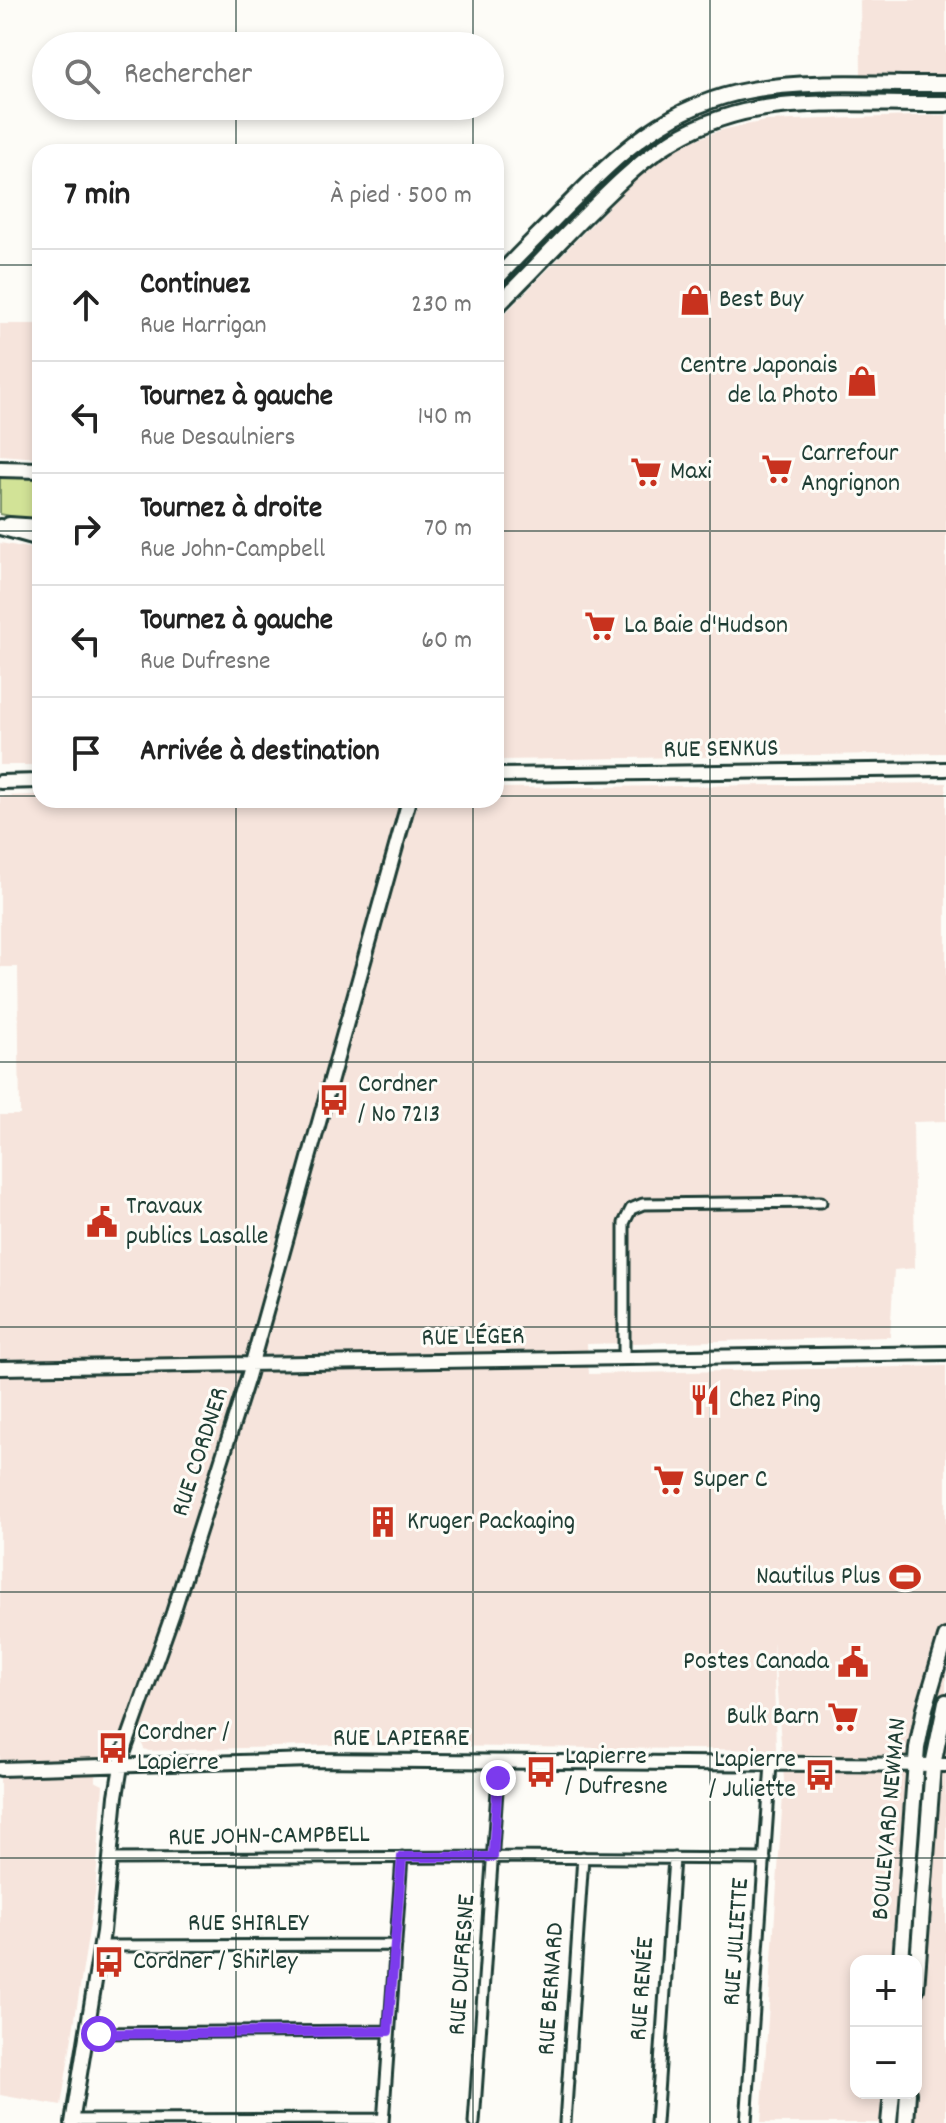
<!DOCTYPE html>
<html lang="fr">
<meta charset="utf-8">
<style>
body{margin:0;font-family:Dekko,sans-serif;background:#f2f2f2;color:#222}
.controls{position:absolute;right:24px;bottom:24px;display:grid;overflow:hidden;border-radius:16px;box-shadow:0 4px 12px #0003}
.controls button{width:72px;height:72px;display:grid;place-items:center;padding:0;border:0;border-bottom:2px solid #e0e0e0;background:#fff;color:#222;font:40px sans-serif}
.stop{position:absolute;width:24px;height:24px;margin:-18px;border:6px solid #7c3aed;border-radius:50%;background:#fff}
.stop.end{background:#7c3aed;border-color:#fff;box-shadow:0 2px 8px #0008}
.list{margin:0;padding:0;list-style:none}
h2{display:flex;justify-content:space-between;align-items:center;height:104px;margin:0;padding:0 32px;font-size:34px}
h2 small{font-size:26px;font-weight:400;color:#767676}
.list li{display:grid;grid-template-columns:52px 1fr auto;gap:24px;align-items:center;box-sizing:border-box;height:112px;padding:0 32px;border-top:2px solid #e0e0e0}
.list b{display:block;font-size:30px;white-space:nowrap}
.list p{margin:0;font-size:26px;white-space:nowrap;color:#767676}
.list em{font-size:26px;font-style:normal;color:#767676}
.icon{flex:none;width:44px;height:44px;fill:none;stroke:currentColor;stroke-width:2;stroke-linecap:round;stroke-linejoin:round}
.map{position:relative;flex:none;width:946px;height:2123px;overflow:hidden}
.search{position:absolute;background:#fff;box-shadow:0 4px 12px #0003;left:32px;top:32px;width:472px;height:88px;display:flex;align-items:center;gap:20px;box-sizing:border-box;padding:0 28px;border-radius:44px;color:#767676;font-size:30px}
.panel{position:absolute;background:#fff;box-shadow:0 4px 12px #0003;left:32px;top:144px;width:472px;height:664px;border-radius:24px}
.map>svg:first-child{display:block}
.built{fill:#f6e4dc;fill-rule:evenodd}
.green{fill:#d2e397;stroke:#789066;stroke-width:2}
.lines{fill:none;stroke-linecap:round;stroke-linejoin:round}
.minor-casing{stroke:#1f3d34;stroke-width:15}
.tertiary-casing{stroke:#1f3d34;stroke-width:18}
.secondary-casing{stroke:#1f3d34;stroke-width:20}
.minor{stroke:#fdfcf7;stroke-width:9}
.tertiary{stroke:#fdfcf7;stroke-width:12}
.secondary{stroke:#fdfcf7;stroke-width:14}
.route{stroke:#7c3aed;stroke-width:10}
.grid{fill:none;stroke:#1f3d34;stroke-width:2;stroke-opacity:0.55}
.labels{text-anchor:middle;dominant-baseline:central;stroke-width:6;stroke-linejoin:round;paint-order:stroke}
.poi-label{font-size:26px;fill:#1f3d34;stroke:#fdfcf7;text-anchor:start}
.street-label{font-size:26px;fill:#1f3d34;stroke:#fdfcf7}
</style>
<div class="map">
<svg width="946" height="2123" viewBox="0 0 946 2123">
<rect width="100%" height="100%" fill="#fdfcf7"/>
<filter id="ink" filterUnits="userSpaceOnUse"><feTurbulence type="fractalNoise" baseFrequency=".0125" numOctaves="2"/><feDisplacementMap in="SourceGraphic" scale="16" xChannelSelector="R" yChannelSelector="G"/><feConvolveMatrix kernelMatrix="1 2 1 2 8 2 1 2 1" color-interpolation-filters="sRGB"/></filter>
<g filter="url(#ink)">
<path class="built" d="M860 0H946V75L861 76Z
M946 115V753L496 760V323L621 194 656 162 687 143 721 130 765 121Z
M0 324H40V458L0 455Z
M0 543 40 550V765H0Z
M946 783V1121L913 1122 915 1268 894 1270 890 1337 587 1344 589 1374 946 1366V2123H761L784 1780 773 1641 776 1750 335 1745 149 1751 144 1749 142 1744 144 1733 115 1734 107 1751H103L95 1781 103 1785 95 1893 61 2106 0 2095V1115H20L18 967H0V796L40 795V800H496V788ZM856 1961H916V2093H856Z"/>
<path class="green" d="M0 476 40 477V522L0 514Z"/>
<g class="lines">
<defs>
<path id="minor" d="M624 1358V1223L631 1209 643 1204 821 1202
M111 1859 493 1857 765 1859
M101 1946 396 1945
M87 2033 388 2031
M73 2120 383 2119
M383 2123 402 1857
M474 2123 499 1762
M565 2123 583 1857
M656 2123 674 1858
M746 2123 771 1764"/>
<path id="tertiary" d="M496 775 946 769
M0 782 40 781
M0 1368 946 1353
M0 1769 311 1760 946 1765
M72 2123 103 1932 116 1796 123 1754 173 1613 248 1377 409 800"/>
<path id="secondary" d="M496 279C518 255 541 233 564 209 620 152 669 104 751 90 811 79 884 85 946 84
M496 307C526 277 555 246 585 216 639 162 679 123 758 109 816 99 886 105 946 104
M0 469 40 470
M9 525 40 527
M0 527 40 538
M901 1961 917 1748 925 1708 946 1637
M916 1989 933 1765 946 1702
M889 2123 892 2093
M906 2123 908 2093"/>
</defs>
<use href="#minor" class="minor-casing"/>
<use href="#tertiary" class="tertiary-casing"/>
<use href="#secondary" class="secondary-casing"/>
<use href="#minor" class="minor"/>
<use href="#tertiary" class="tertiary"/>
<use href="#secondary" class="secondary"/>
</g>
</g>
<g class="lines" filter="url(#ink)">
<path class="route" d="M99 2034 388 2031 402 1857H493L498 1778"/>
</g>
<path class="grid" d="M236 0V46M473 0V46M710 0V2123M236 106V152M473 106V152M0 265H40M496 265H946M0 531H40M496 531H946M0 796H40M496 796H946M236 800V2123M473 800V2123M0 1062H946M0 1327H946M0 1592H946M0 1858H946"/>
<defs>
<symbol id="shop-bare" viewBox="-9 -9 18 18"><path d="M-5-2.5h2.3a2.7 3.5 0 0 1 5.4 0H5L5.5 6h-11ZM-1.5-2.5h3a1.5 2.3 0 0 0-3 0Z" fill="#c8321e" stroke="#fdfcf7" stroke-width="2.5" paint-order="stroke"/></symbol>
<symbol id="supermarket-bare" viewBox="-9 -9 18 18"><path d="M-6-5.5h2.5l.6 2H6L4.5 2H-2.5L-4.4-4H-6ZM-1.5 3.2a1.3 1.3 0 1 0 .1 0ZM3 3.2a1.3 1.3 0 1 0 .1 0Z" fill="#c8321e" stroke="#fdfcf7" stroke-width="2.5" paint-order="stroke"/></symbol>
<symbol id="bus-bare" viewBox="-9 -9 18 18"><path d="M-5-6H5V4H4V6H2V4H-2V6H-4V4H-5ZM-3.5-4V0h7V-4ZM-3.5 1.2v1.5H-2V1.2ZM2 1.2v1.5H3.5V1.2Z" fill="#c8321e" stroke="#fdfcf7" stroke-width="2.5" paint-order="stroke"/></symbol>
<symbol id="civic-bare" viewBox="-9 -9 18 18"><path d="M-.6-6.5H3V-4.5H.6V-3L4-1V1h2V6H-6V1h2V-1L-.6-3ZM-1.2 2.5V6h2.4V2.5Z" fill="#c8321e" stroke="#fdfcf7" stroke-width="2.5" paint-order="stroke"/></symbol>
<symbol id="restaurant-bare" viewBox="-9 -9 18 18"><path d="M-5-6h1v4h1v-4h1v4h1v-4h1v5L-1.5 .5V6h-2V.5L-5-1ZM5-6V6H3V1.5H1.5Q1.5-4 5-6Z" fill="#c8321e" stroke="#fdfcf7" stroke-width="2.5" paint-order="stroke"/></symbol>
<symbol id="building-bare" viewBox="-9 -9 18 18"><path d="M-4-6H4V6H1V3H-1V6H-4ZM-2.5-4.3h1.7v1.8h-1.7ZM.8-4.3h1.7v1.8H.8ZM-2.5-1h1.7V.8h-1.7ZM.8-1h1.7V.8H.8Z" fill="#c8321e" stroke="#fdfcf7" stroke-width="2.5" paint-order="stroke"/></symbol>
<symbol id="stadium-bare" viewBox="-9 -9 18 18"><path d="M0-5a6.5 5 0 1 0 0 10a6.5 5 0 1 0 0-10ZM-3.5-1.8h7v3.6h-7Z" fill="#c8321e" stroke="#fdfcf7" stroke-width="2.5" paint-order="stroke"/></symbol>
</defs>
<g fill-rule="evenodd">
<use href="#shop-bare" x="673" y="278" width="44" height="44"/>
<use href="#shop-bare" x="840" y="359" width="44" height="44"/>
<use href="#supermarket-bare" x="755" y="447" width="44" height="44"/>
<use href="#supermarket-bare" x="624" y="450" width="44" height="44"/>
<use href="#supermarket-bare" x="578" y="604" width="44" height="44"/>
<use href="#bus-bare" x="312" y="1078" width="44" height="44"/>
<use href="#civic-bare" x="80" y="1200" width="44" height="44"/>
<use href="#restaurant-bare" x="683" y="1378" width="44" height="44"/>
<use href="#supermarket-bare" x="647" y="1458" width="44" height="44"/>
<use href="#building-bare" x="361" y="1500" width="44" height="44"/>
<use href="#stadium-bare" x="883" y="1555" width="44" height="44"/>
<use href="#civic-bare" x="831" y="1640" width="44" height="44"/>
<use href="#supermarket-bare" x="821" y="1695" width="44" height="44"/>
<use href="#bus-bare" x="91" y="1726" width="44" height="44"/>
<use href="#bus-bare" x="519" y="1750" width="44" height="44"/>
<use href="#bus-bare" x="798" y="1753" width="44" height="44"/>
<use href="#bus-bare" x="87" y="1940" width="44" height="44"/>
</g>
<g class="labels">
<g class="poi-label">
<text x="719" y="300">Best Buy</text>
<text x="838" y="366" text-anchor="end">Centre Japonais<tspan x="838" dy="30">de la Photo</tspan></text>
<text x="801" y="454">Carrefour<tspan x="801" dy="30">Angrignon</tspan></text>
<text x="670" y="472">Maxi</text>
<text x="624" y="626">La Baie d'Hudson</text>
<text x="358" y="1085">Cordner<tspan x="358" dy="30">/ No 7213</tspan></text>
<text x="126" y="1207">Travaux<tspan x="126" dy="30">publics Lasalle</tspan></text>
<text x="729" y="1400">Chez Ping</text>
<text x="693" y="1480">Super C</text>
<text x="407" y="1522">Kruger Packaging</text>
<text x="881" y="1577" text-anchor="end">Nautilus Plus</text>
<text x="829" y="1662" text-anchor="end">Postes Canada</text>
<text x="819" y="1717" text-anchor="end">Bulk Barn</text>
<text x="137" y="1733">Cordner /<tspan x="137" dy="30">Lapierre</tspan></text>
<text x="565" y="1757">Lapierre<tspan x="565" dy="30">/ Dufresne</tspan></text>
<text x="796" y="1760" text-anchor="end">Lapierre<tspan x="796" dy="30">/ Juliette</tspan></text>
<text x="133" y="1962">Cordner / Shirley</text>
</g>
<g class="street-label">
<text transform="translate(721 750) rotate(-1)">RUE SENKUS</text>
<text transform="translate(473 1338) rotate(-1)">RUE LÉGER</text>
<text transform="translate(201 1452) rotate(-72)">RUE CORDNER</text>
<text x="401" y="1739">RUE LAPIERRE</text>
<text transform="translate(890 1819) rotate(-85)">BOULEVARD NEWMAN</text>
<text transform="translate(269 1837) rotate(-1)">RUE JOHN-CAMPBELL</text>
<text x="248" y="1924">RUE SHIRLEY</text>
<text transform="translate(737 1942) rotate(-86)">RUE JULIETTE</text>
<text transform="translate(463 1965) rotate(-86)">RUE DUFRESNE</text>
<text transform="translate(552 1989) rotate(-86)">RUE BERNARD</text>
<text transform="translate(643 1989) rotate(-86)">RUE RENÉE</text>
</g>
</g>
</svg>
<div class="controls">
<button>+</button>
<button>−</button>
</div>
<div class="stop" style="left:99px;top:2034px"></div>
<div class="stop end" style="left:498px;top:1778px"></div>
<div class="search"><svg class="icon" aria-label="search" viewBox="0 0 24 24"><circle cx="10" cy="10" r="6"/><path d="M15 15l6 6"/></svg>Rechercher</div>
<section class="panel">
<h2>7 min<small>À pied · 500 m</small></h2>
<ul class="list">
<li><svg class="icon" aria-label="ahead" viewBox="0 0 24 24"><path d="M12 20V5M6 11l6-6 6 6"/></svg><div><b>Continuez</b><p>Rue Harrigan</p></div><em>230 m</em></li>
<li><svg class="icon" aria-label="left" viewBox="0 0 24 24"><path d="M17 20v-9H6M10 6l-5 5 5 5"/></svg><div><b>Tournez à gauche</b><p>Rue Desaulniers</p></div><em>140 m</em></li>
<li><svg class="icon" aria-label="right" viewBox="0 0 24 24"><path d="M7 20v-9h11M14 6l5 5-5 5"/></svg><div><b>Tournez à droite</b><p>Rue John-Campbell</p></div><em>70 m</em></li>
<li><svg class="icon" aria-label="left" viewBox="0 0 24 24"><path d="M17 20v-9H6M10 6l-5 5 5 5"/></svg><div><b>Tournez à gauche</b><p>Rue Dufresne</p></div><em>60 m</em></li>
<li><svg class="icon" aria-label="arrive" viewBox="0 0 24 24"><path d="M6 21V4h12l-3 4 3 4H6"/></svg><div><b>Arrivée à destination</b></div></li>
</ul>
</section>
</div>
